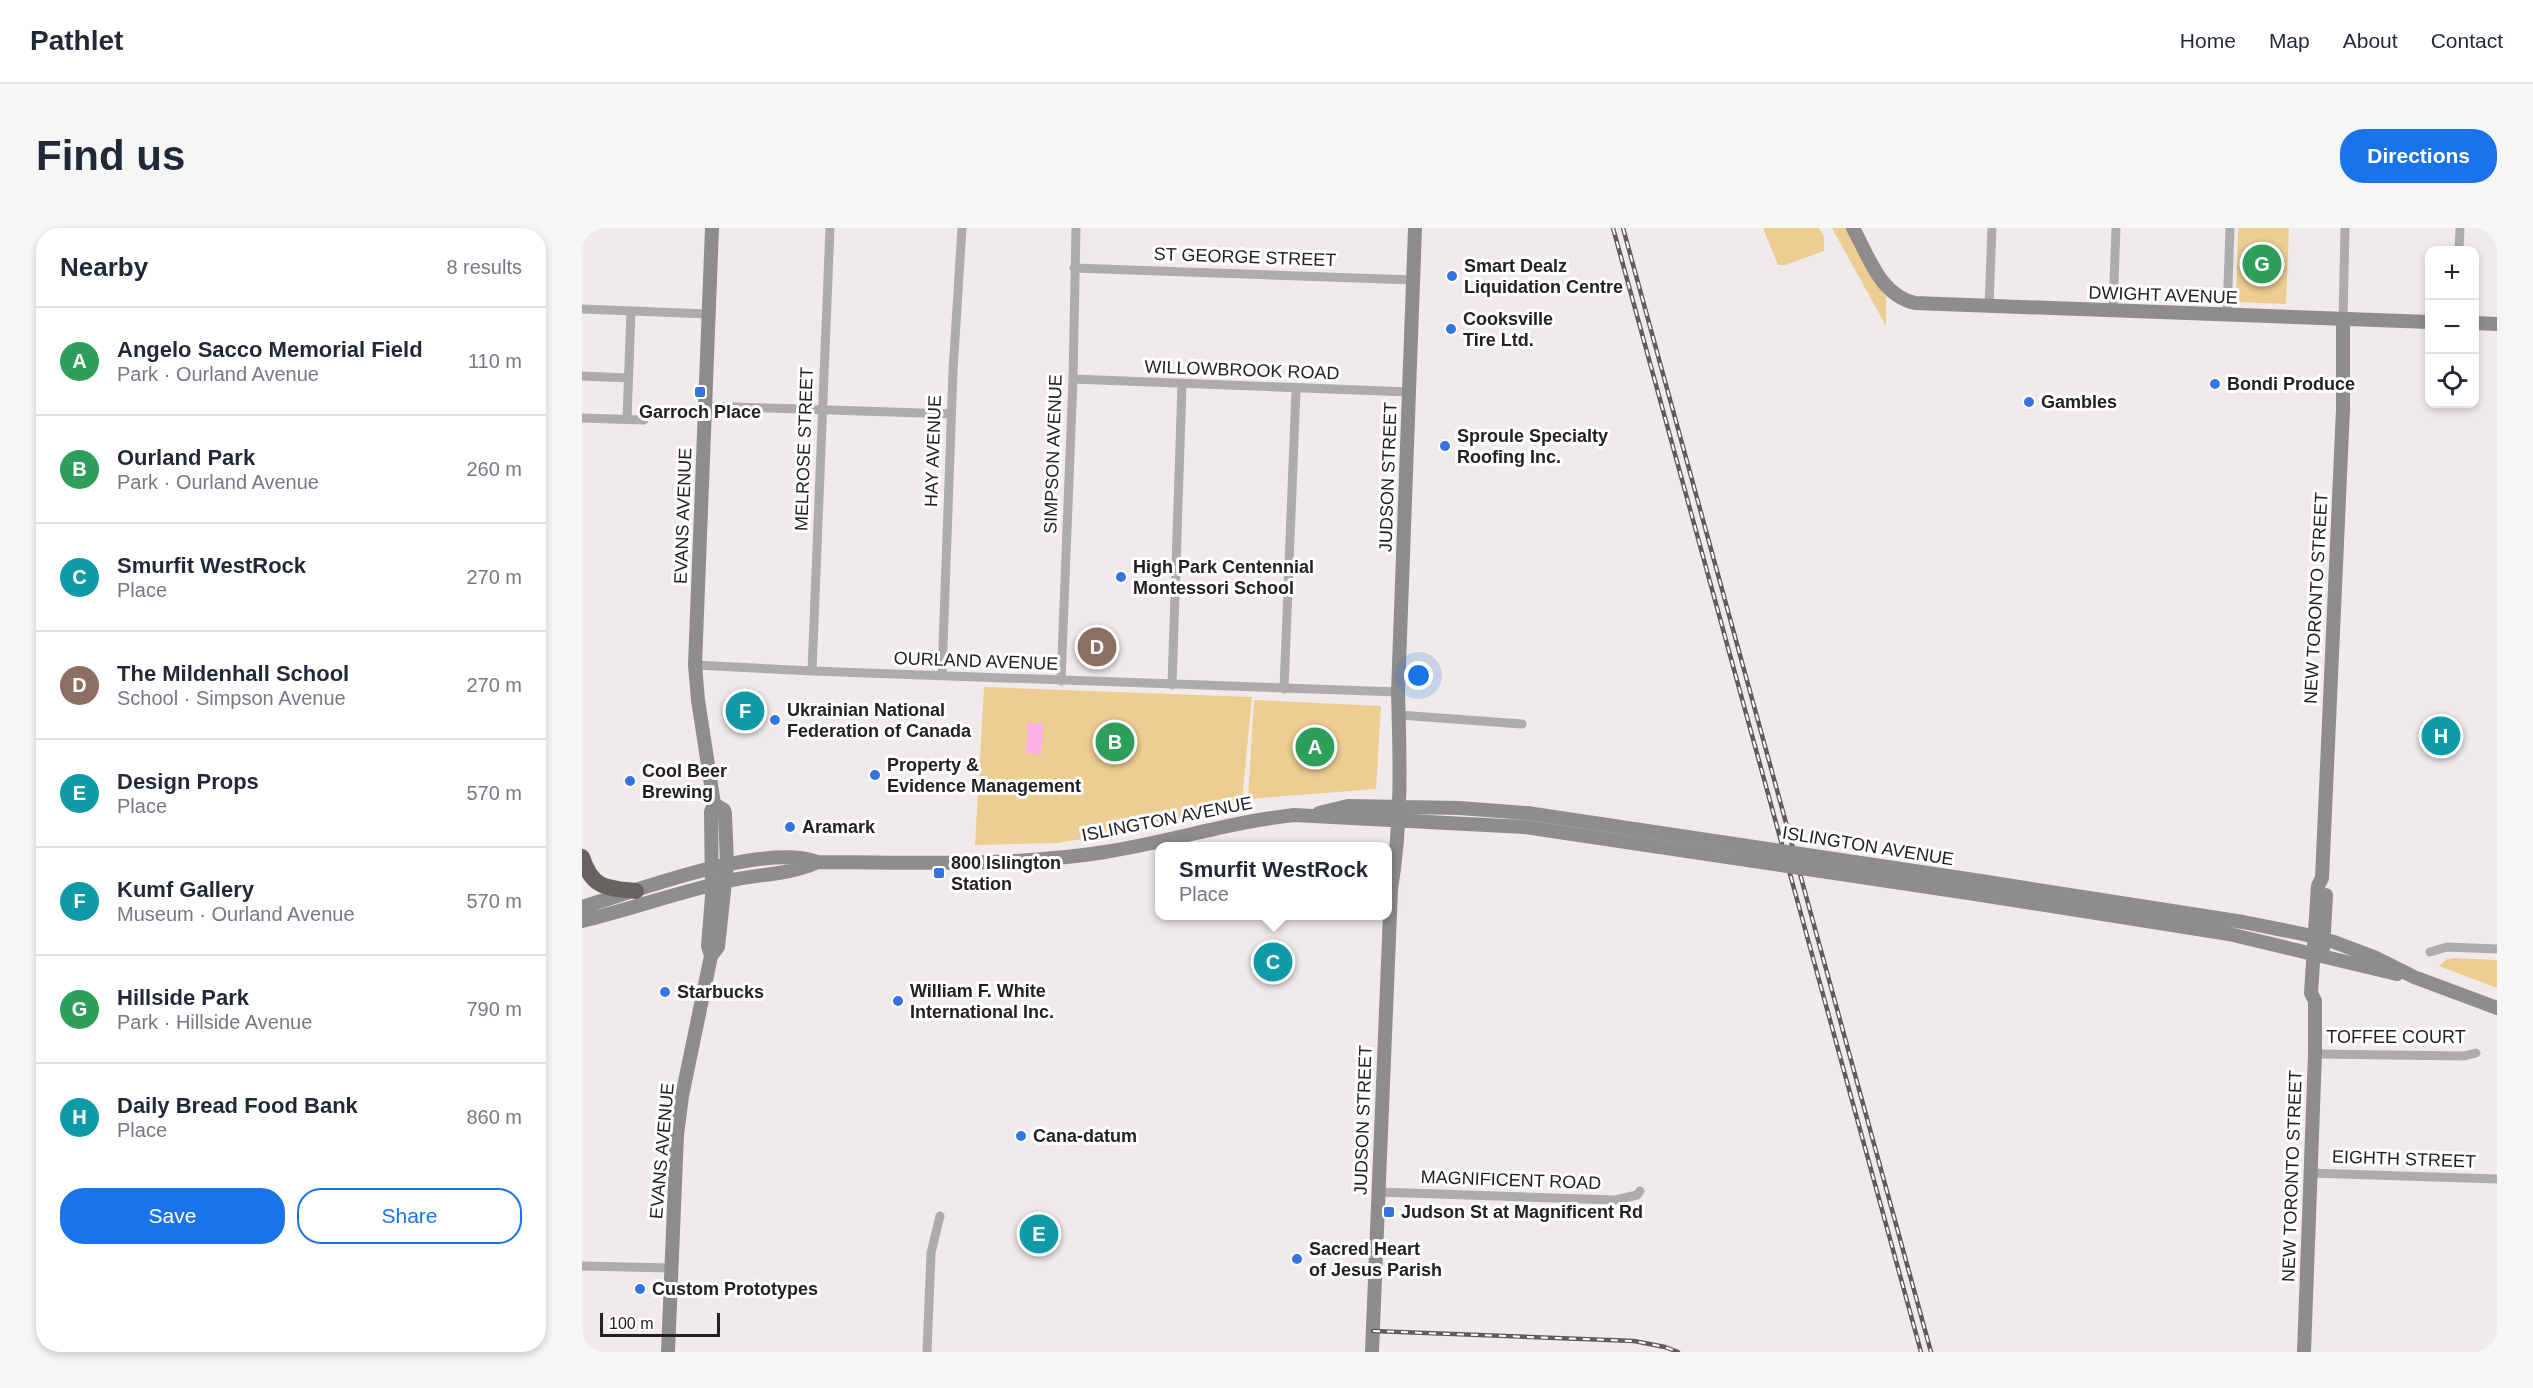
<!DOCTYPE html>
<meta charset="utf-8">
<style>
body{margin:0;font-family:Helvetica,sans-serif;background:#f6f6f7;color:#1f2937}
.controls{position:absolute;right:18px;top:18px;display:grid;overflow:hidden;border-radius:12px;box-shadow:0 3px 9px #0003}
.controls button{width:54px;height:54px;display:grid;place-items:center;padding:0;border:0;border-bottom:2px solid #e0e1e3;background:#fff;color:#1f2937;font:30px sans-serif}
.scale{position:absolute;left:18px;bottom:15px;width:120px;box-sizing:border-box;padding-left:6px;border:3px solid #232121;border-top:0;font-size:16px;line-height:21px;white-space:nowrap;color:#232121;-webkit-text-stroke:4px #fff;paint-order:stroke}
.you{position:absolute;left:837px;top:448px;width:21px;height:21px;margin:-15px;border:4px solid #fff;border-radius:50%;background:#1a73e8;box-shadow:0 0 0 9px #1a73e833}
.badge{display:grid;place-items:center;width:39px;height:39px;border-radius:50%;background:#1a73e8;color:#fff;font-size:20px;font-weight:700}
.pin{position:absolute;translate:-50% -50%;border:3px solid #fff;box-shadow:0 2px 6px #0006}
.popup{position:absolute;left:573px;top:614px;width:237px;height:78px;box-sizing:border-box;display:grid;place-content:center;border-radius:12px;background:#fff;filter:drop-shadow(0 2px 4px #0005);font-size:20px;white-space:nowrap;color:#747a83}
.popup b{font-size:22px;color:#1f2937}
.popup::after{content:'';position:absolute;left:50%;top:100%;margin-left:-12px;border:12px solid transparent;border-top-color:#fff}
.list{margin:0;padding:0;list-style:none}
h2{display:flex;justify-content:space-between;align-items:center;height:78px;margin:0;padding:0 24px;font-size:26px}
h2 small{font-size:20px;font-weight:400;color:#747a83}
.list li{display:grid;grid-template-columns:39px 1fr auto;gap:18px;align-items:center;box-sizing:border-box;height:108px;padding:0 24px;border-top:2px solid #e0e1e3}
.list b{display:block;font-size:22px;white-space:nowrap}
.list p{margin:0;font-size:20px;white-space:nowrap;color:#747a83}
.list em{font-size:20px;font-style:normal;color:#747a83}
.actions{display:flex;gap:12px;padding:18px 24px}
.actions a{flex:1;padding:14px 0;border:2px solid #1a73e8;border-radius:24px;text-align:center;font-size:21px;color:#1a73e8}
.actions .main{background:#1a73e8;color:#fff}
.icon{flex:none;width:33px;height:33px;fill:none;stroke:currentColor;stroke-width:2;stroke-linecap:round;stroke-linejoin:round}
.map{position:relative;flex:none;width:1915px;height:1124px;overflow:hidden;border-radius:24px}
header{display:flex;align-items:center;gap:36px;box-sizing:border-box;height:84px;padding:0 30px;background:#fff;border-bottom:2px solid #e0e1e3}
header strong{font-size:28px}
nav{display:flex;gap:33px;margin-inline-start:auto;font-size:21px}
.intro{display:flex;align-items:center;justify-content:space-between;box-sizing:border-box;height:144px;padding:0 36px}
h1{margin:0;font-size:42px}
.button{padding:15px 27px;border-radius:24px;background:#1a73e8;color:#fff;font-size:21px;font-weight:700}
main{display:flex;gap:36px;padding:0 36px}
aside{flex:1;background:#fff;border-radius:24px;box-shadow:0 3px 9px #0003}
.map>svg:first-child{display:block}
.green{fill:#edcd92}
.water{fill:#fab1e3}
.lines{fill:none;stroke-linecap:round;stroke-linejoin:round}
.street{stroke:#aeacab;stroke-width:9}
.secondary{stroke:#8f8d8b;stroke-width:14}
.highway{stroke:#666361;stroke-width:16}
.rail-casing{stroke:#5e5b5b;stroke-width:4.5}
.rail{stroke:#fff;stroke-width:2;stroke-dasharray:7;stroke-linecap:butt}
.secondary-bridge{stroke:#8f8d8b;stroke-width:14}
.poi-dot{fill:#3573e1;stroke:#fff;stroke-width:2}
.labels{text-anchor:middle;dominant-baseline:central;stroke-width:6;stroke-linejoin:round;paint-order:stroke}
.street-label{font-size:18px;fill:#232121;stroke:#fff}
.poi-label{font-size:18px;font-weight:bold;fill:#232121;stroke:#fff;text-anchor:start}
</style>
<header>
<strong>Pathlet</strong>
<nav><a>Home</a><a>Map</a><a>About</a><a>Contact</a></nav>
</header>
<div class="intro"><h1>Find us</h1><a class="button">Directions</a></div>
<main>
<aside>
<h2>Nearby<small>8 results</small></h2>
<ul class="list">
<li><span class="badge" style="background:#2e9e5b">A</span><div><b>Angelo Sacco Memorial Field</b><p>Park · Ourland Avenue</p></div><em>110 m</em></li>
<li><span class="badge" style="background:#2e9e5b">B</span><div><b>Ourland Park</b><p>Park · Ourland Avenue</p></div><em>260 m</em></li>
<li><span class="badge" style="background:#0f9aa8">C</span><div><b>Smurfit WestRock</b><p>Place</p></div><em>270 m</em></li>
<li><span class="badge" style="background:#8d6e63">D</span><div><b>The Mildenhall School</b><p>School · Simpson Avenue</p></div><em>270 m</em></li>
<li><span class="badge" style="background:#0f9aa8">E</span><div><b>Design Props</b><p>Place</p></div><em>570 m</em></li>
<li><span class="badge" style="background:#0f9aa8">F</span><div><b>Kumf Gallery</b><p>Museum · Ourland Avenue</p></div><em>570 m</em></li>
<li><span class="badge" style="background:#2e9e5b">G</span><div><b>Hillside Park</b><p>Park · Hillside Avenue</p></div><em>790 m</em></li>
<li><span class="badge" style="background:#0f9aa8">H</span><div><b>Daily Bread Food Bank</b><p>Place</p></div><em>860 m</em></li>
</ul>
<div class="actions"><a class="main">Save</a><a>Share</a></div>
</aside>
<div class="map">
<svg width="1915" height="1124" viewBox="0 0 1915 1124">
<rect width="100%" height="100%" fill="#f0ebea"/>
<path class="green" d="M1181 0H1237L1242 9V23L1203 37H1196Z
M1250 0H1265L1290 49 1304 69V98Z
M1656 0H1707L1704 76 1654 74Z
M402 459 670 469 660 573 570 600 475 615 393 617Z
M672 472 799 478 794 561 666 571Z
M1871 730 1915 732V760L1857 738 1864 732Z"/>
<path class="water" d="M446 495 461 496 459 526 444 525Z"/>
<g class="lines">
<path class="street" d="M1877 22 1878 0
M492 40 832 52
M1407 78 1410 0
M0 81 127 86
M1531 83 1534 0
M1645 87 1648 0
M1761 92 1763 0
M0 148 46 150
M491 151 827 164
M123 178 369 186
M0 190 62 192
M45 191 49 83
M113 437 230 443 816 464
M230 443 248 0
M360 447 371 143 380 0
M479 453 491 151 494 0
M590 457 600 157
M702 461 714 162
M817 487 940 496
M1848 724 1865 719 1915 721
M1733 826 1882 828 1894 825
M1728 945 1915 951
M796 964 1033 972 1055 967 1058 963
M0 1038 89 1040
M345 1124 349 1025 358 988"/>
<path class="secondary" d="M1271 0C1287 29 1298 67 1333 75L1848 94
M1892 95 1915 96
M737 585 766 578 877 580 945 585
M1399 653 1661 694 1721 706 1752 714 1792 729 1832 749 1915 780
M1393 666 1647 706 1815 746
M0 679C58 662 181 614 236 634 331 634 428 639 523 624 587 614 648 594 712 587L942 599
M0 693C49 681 97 664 146 653 175 646 208 647 236 634
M1741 720 1744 667
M129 728 136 719 145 636 143 586 142 582 132 576
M86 1124 95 907 100 868 129 728 126 718 130 668 129 584 132 576 116 472 113 437 130 0
M790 1124 809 661C820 596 818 530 816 464L833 0
M1722 1124 1733 826V773L1729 765 1736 658 1740 650 1761 181V92"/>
<path class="highway" d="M0 629C10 661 25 660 54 663"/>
<defs>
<path id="rail" d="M1031 0 1339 1124
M1041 0 1349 1124
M791 1103 1052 1113 1083 1119 1096 1124"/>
</defs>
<use href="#rail" class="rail-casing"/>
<use href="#rail" class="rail"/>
<path class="secondary-bridge" d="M945 585 1399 653
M942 599 1393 666"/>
</g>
<g class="poi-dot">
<circle cx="870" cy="48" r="6"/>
<circle cx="869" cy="101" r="6"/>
<circle cx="1633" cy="156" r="6"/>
<rect x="112" y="158" width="12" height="12" rx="3"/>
<circle cx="1447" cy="174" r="6"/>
<circle cx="863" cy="218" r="6"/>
<circle cx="539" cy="349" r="6"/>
<circle cx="193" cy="492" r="6"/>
<circle cx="293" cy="547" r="6"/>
<circle cx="48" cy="553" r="6"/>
<circle cx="208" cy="599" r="6"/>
<rect x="351" y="639" width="12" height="12" rx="3"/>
<circle cx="83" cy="764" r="6"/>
<circle cx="316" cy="773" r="6"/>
<circle cx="439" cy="908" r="6"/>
<rect x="801" y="978" width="12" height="12" rx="3"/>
<circle cx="715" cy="1031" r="6"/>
<circle cx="58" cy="1061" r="6"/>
</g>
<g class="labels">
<g class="street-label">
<text transform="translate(663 29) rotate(2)">ST GEORGE STREET</text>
<text transform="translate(1581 67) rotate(2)">DWIGHT AVENUE</text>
<text transform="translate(660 142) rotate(2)">WILLOWBROOK ROAD</text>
<text transform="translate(222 221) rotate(-88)">MELROSE STREET</text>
<text transform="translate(351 223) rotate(-88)">HAY AVENUE</text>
<text transform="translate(471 226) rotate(-88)">SIMPSON AVENUE</text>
<text transform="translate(806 249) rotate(-88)">JUDSON STREET</text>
<text transform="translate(101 288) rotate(-88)">EVANS AVENUE</text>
<text transform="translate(1734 370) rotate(-87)">NEW TORONTO STREET</text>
<text transform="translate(394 433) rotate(2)">OURLAND AVENUE</text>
<text transform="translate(585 591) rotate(-11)">ISLINGTON AVENUE</text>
<text transform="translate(1286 618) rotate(9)">ISLINGTON AVENUE</text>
<text x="1814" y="809">TOFFEE COURT</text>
<text transform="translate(781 892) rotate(-88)">JUDSON STREET</text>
<text transform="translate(80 923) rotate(-85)">EVANS AVENUE</text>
<text transform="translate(1822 931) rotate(2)">EIGHTH STREET</text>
<text transform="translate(1710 948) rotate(-88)">NEW TORONTO STREET</text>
<text transform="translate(929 952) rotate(2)">MAGNIFICENT ROAD</text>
</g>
<g class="poi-label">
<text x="882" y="38">Smart Dealz<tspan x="882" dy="21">Liquidation Centre</tspan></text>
<text x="881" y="91">Cooksville<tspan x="881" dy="21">Tire Ltd.</tspan></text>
<text x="1645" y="156">Bondi Produce</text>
<text x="1459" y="174">Gambles</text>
<text x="118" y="184" text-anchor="middle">Garroch Place</text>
<text x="875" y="208">Sproule Specialty<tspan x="875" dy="21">Roofing Inc.</tspan></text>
<text x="551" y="339">High Park Centennial<tspan x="551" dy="21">Montessori School</tspan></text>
<text x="205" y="482">Ukrainian National<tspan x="205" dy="21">Federation of Canada</tspan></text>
<text x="305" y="537">Property &amp;<tspan x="305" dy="21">Evidence Management</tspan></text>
<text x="60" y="543">Cool Beer<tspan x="60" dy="21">Brewing</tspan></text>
<text x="220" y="599">Aramark</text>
<text x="369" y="635">800 Islington<tspan x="369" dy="21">Station</tspan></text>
<text x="328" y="763">William F. White<tspan x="328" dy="21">International Inc.</tspan></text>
<text x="95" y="764">Starbucks</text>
<text x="451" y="908">Cana-datum</text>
<text x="819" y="984">Judson St at Magnificent Rd</text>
<text x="727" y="1021">Sacred Heart<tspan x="727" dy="21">of Jesus Parish</tspan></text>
<text x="70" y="1061">Custom Prototypes</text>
</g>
</g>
</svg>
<div class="controls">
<button>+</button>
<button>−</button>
<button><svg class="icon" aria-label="locate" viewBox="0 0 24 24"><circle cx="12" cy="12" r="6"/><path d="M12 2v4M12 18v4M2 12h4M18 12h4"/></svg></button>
</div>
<div class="scale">100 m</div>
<div class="you"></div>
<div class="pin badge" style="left:733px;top:519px;background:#2e9e5b">A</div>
<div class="pin badge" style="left:533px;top:514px;background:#2e9e5b">B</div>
<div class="pin badge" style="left:691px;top:734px;background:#0f9aa8">C</div>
<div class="popup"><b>Smurfit WestRock</b>Place</div>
<div class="pin badge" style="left:515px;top:419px;background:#8d6e63">D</div>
<div class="pin badge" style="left:457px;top:1006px;background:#0f9aa8">E</div>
<div class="pin badge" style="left:163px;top:483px;background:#0f9aa8">F</div>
<div class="pin badge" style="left:1680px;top:36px;background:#2e9e5b">G</div>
<div class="pin badge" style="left:1859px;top:508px;background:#0f9aa8">H</div>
</div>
</main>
